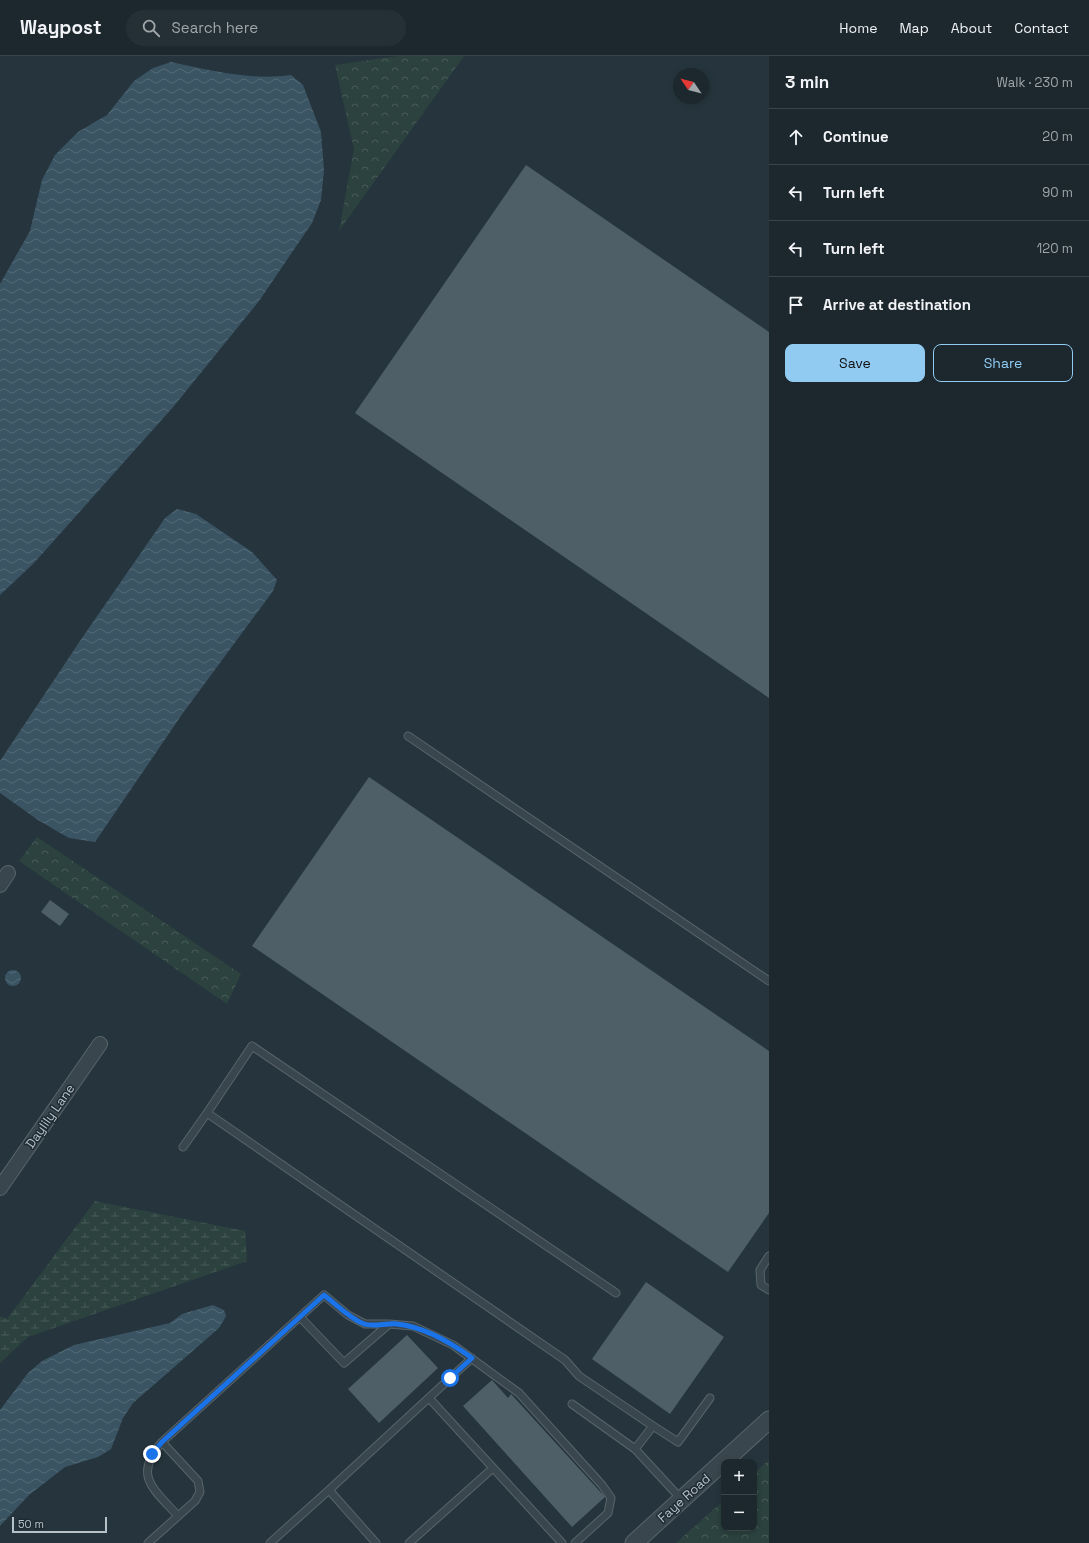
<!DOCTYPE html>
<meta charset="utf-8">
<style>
body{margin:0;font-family:"Space Grotesk",sans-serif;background:#253036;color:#f1f3f6}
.controls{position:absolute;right:12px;bottom:12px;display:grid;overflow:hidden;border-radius:8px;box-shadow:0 2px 6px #0003}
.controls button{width:36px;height:36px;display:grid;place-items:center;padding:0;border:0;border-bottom:1px solid #3a444a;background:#1c282e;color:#f1f3f6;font:20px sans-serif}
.compass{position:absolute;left:673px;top:12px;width:36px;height:36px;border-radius:50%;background:#1c282e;box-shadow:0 2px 6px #0003;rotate:305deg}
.scale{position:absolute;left:12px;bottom:10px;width:95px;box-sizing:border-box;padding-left:4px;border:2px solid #b6c1c8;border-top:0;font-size:11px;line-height:14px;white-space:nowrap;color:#b6c1c8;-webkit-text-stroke:3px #1f2b33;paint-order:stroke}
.stop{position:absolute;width:12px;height:12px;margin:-9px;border:3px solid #1a73e8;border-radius:50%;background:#fff}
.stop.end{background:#1a73e8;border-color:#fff;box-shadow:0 1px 4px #0008}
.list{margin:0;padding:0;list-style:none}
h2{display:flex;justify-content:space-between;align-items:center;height:52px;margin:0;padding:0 16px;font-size:17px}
h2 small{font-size:13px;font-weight:400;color:#a0a6aa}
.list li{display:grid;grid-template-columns:26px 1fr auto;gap:12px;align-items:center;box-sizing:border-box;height:56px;padding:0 16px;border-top:1px solid #3a444a}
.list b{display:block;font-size:15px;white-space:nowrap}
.list em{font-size:13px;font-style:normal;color:#a0a6aa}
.actions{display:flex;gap:8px;padding:12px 16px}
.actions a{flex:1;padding:9px 0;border:1px solid #91cbf2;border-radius:8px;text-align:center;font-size:14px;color:#91cbf2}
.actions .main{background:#91cbf2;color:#111}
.icon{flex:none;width:22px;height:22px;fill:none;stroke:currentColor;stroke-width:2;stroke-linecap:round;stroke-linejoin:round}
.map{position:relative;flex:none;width:769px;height:1487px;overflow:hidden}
header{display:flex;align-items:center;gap:24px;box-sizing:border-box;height:56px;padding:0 20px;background:#1c282e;border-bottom:1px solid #3a444a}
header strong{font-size:19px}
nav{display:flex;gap:22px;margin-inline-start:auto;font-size:14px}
.search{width:280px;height:36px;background:#253036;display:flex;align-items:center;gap:10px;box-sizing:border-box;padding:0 14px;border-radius:22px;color:#a0a6aa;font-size:15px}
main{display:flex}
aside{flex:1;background:#1c282e}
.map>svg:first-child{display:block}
.forest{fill:url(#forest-crowns)}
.wetland{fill:url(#wetland-marsh)}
.water{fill:url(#water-waves)}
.building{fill:#4f5f68}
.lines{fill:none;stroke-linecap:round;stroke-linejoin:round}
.service-casing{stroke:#58646b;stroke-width:9}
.minor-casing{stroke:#58646b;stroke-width:16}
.tertiary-casing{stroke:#58646b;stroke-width:19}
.service{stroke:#3a464d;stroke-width:7}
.minor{stroke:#3a464d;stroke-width:14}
.tertiary{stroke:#3a464d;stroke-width:17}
.route{stroke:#1a73e8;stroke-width:5}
.labels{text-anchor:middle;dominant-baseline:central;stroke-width:3;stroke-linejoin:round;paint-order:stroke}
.street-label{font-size:13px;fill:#b6c1c8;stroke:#1f2b33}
</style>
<header>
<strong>Waypost</strong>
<div class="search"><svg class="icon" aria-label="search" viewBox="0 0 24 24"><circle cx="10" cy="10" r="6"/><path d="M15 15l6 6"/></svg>Search here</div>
<nav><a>Home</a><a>Map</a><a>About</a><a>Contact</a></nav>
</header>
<main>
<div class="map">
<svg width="769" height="1487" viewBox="0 0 769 1487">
<defs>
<pattern id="forest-crowns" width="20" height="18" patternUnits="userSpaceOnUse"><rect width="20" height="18" fill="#2b423e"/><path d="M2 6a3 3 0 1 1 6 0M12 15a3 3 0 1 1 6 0" fill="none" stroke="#485c58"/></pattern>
<pattern id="wetland-marsh" width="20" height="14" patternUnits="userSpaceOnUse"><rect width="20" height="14" fill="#2b423e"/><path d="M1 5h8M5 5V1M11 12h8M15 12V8" fill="none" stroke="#485c58"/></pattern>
<pattern id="water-waves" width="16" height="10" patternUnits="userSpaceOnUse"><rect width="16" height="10" fill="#3a5463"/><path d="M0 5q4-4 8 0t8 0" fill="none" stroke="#546b78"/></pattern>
</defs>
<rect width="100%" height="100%" fill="#26353d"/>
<path class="forest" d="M398 0H464L339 175 354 93 335 9Z
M37 781 241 918 227 948 19 805Z
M769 1404V1487H676L724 1444V1472H754V1417Z"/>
<path class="wetland" d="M95 1145 245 1175 247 1205 28 1281 0 1307V1260L7 1263Z"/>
<path class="water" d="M171 6C210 14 250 25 291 19L303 29 321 76 324 114 321 144 312 167 259 245 174 350 34 507 0 539V228L30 175 42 124 55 99 78 76 107 59 134 25 153 12Z
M177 453 196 458 252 496 277 524 273 535 183 657 95 786 69 782 38 764 0 737V705L82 582 165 462Z
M5 922a8 8 0 1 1 16 0a8 8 0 1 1-16 0Z
M213 1249 224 1254 226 1260 219 1272 133 1347 123 1362 111 1393 98 1401 65 1411 29 1439 0 1470V1354L28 1317 42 1305 74 1289 170 1267 182 1258Z"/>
<path class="building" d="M526 109 769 276V642L355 357Z
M369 721 769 995V1157L728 1216 252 890Z
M50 844 69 858 60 870 41 856Z
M646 1226 724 1281 670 1358 592 1303Z
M407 1279 438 1312 379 1367 348 1333Z
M492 1324 508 1342 511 1338 605 1441 572 1471 463 1350Z"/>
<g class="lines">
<defs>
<path id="service" d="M408 680 769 925
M183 1091 207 1057
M769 1200 760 1214 761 1229 769 1234
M616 1237 252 990 207 1057 565 1304 579 1320 653 1370
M300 1261 344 1307 389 1268
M429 1342 562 1487
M572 1348 635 1393 682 1444
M162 1386C132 1420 154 1433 178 1460
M635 1393 653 1370 678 1386 710 1342
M329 1434 472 1302
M148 1487 195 1445 200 1436 198 1425 162 1386 324 1239 348 1259 365 1268H389L413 1270 453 1289 519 1337 602 1429 611 1442 608 1457 575 1487
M270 1487 329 1434 376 1487
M409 1487 493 1412"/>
<path id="minor" d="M0 829 8 817
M0 1132 100 988"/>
<path id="tertiary" d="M634 1487 769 1364"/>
</defs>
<use href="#service" class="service-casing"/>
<use href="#minor" class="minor-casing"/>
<use href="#tertiary" class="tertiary-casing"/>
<use href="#service" class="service"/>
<use href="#minor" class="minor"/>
<use href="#tertiary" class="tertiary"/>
</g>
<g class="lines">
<path class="route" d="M152 1398 162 1386 324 1239C337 1249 349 1262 364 1268 373 1271 387 1267 397 1268 425 1271 450 1286 472 1302L450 1322"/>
</g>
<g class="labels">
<g class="street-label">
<text transform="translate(50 1060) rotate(-55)">Daylily Lane</text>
<text transform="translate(684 1442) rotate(-42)">Faye Road</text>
</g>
</g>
</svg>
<div class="controls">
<button>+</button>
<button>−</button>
</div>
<svg class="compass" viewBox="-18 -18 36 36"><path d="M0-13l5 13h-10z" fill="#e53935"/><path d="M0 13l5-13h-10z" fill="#a0a6aa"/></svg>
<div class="scale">50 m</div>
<div class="stop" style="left:450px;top:1322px"></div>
<div class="stop end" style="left:152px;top:1398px"></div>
</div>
<aside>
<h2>3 min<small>Walk · 230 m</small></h2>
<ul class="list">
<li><svg class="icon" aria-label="ahead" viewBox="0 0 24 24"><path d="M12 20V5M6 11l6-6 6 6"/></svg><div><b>Continue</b></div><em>20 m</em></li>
<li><svg class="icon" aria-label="left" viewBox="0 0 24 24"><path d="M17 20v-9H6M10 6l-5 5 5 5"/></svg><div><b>Turn left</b></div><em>90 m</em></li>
<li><svg class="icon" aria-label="left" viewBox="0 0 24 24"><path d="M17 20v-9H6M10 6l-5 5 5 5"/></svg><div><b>Turn left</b></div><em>120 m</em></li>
<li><svg class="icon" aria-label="arrive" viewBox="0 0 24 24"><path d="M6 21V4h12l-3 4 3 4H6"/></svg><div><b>Arrive at destination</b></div></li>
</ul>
<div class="actions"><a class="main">Save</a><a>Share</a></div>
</aside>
</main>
